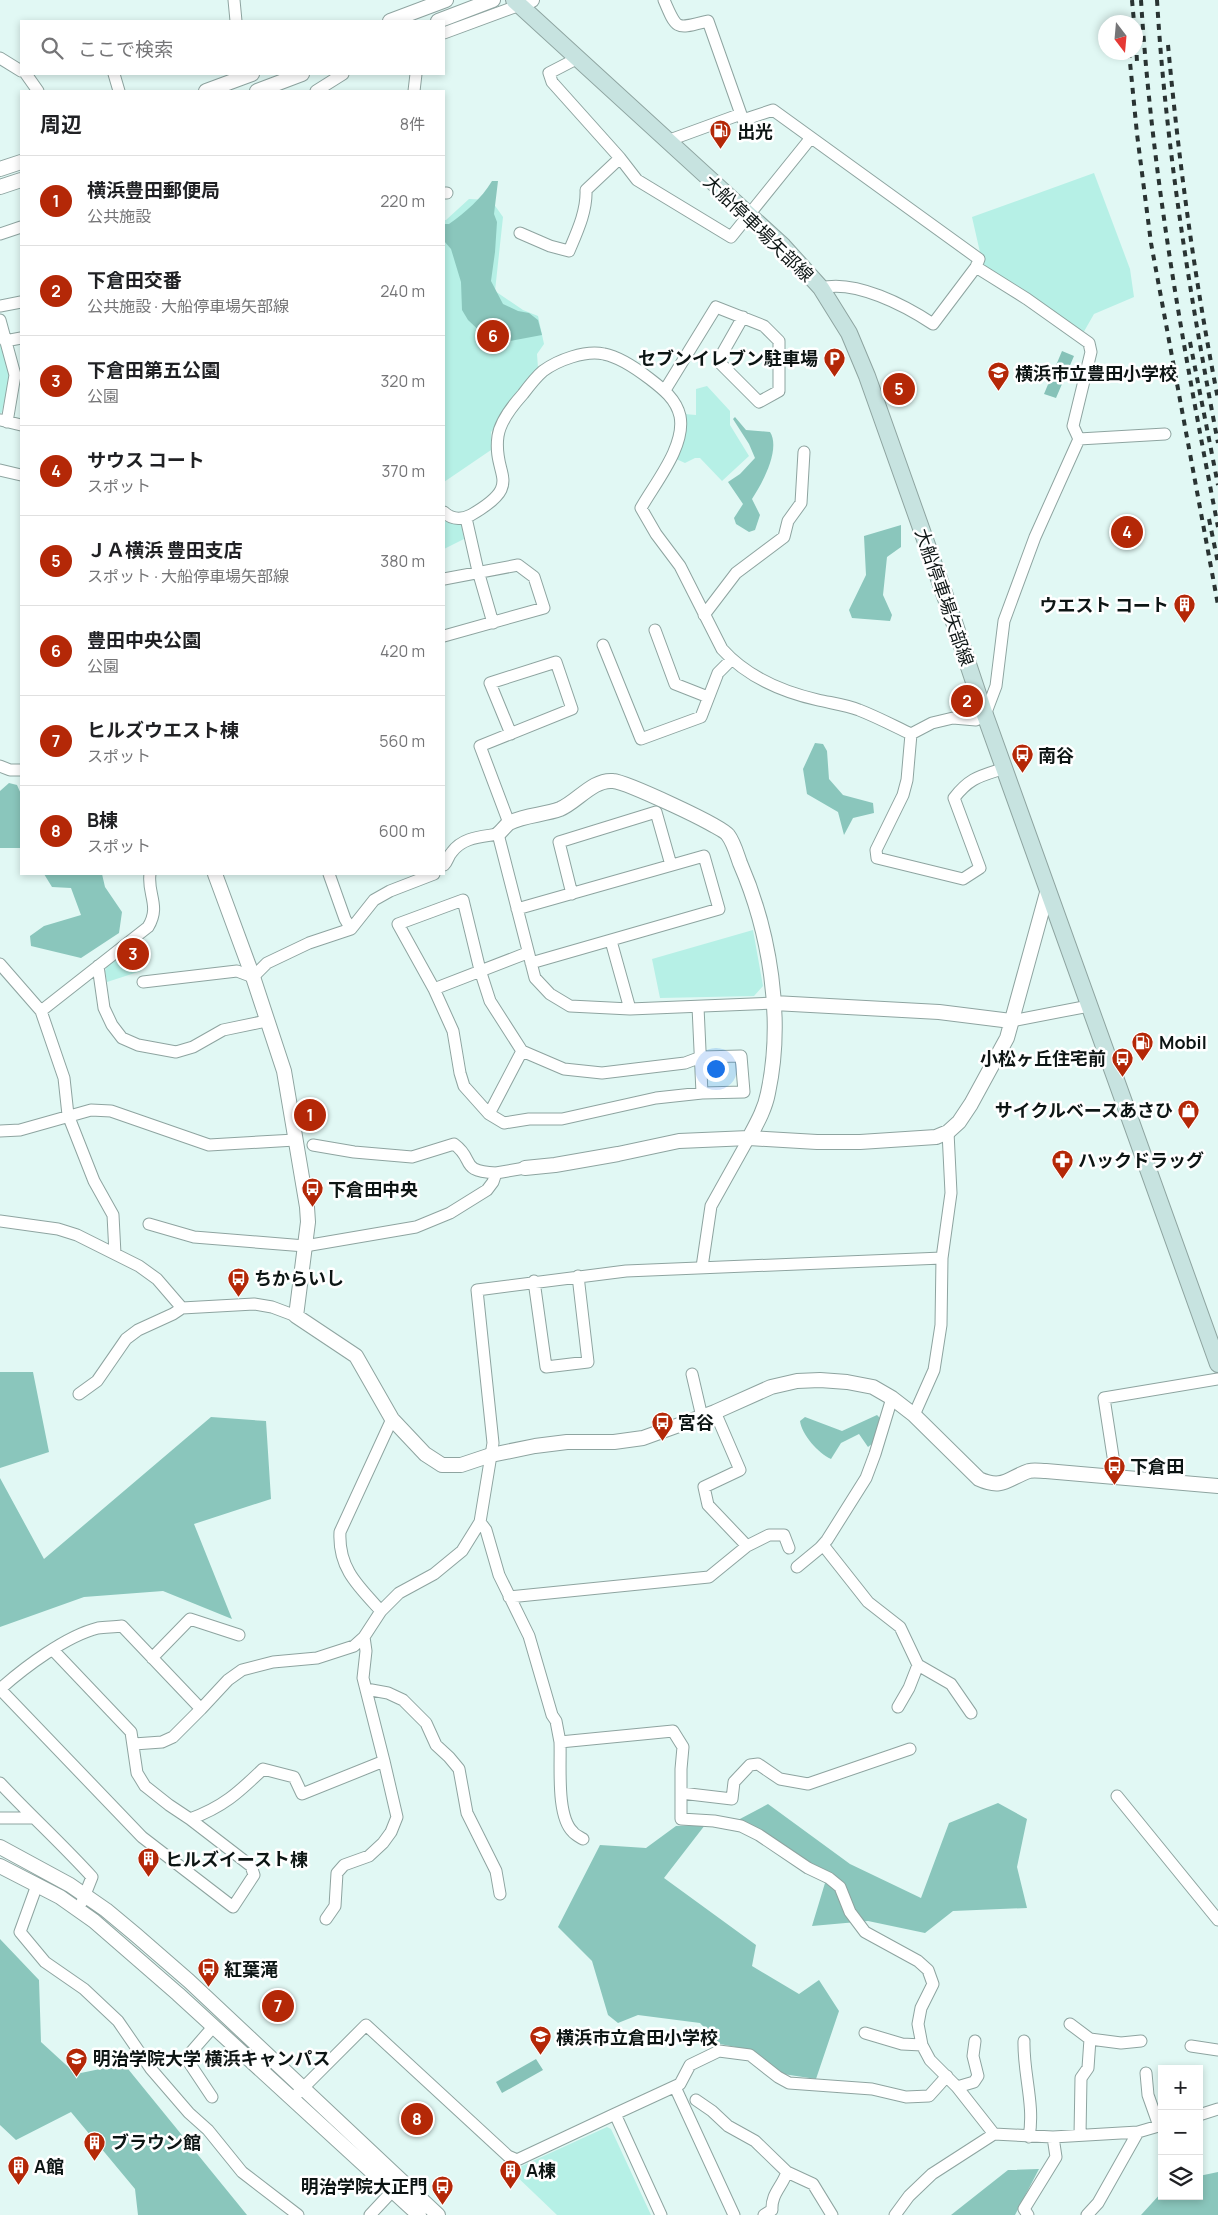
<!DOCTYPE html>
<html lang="ja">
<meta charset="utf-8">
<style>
body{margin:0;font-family:Manrope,"Noto Sans JP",sans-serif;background:#f2f2f2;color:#202124}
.controls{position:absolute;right:15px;bottom:15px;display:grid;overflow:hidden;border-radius:0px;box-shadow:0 2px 8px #0003}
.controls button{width:45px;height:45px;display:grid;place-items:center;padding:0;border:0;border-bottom:1px solid #e0e0e0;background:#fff;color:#202124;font:25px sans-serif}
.compass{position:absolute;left:1098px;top:15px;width:45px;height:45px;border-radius:50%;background:#fff;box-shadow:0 2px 8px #0003;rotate:164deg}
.you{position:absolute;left:715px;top:1068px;width:18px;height:18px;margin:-12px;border:4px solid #fff;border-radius:50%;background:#1a73e8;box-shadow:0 0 0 8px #1a73e833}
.badge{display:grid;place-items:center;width:32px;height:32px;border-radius:50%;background:#b42807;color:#fff;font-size:16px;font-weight:700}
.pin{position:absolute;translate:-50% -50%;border:2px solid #fff;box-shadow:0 1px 5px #0006}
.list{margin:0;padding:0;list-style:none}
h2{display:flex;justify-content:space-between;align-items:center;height:65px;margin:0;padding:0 20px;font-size:21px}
h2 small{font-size:16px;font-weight:400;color:#757577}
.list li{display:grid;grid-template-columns:32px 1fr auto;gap:15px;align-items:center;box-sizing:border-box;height:90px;padding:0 20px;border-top:1px solid #e0e0e0}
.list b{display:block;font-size:19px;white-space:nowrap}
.list p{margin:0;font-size:16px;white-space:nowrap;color:#757577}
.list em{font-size:16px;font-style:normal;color:#757577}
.icon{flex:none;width:28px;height:28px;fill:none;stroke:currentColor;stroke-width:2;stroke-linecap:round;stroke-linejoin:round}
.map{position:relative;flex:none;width:1218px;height:2215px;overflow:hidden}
.search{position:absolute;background:#fff;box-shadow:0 2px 8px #0003;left:20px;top:20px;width:425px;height:55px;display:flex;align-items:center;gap:12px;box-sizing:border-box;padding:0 18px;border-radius:0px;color:#757577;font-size:19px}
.panel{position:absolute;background:#fff;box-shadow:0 2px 8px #0003;left:20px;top:90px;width:425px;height:785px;border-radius:0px}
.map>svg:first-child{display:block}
.green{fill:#b6f0e6}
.forest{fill:#8ac6bc}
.water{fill:#86c2b8}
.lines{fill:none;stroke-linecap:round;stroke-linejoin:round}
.minor-casing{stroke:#8ea4a0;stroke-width:13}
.tertiary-casing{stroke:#8ea4a0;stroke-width:16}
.secondary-casing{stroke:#8ea4a0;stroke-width:18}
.minor{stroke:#fff;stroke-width:11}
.tertiary{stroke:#fff;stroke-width:14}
.secondary{stroke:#c7e3e0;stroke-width:16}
.rail{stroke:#293332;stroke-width:4;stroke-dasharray:6 6;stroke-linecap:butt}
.labels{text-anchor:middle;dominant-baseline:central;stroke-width:5;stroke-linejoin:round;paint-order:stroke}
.poi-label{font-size:18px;font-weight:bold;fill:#0d1514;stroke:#fff;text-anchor:start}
.street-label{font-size:18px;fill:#0d1514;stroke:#fff}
</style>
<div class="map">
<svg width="1218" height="2215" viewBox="0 0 1218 2215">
<rect width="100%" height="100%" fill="#e1f8f4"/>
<path class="green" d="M1094 173 1130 269 1134 297 1094 314 1082 335 984 270 972 217Z
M469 199 491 200 503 217 495 291 523 310 538 316 544 344 537 354 538 368 491 432V450L444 482V220H446Z
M0 334 10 374 2 412 0 414Z
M707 386 730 411V425L749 456 722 481 700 458H695L685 463 674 458 684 414 696 415V389Z
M444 520 461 524 464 539 444 549Z
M753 930 763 986 754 996 660 998 652 959Z
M141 943V971L107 982 105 971 108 964Z
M607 2127 611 2129 651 2215H557L511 2171Z"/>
<path class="forest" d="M492 181H498L494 214 497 222 495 252 491 281 503 304 518 311 529 313 538 320 542 335 510 341 487 338 468 320 462 310 461 282 451 249 444 241V224H449C466 212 481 199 492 181Z
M735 417 746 430 770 432C781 449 762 484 752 499L760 515 755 530 749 532 736 524 734 518 743 504 728 482 740 474 755 458 749 444 733 419Z
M901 525V547L887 557 883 595 892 615 890 621 852 618 849 610 866 575 864 536Z
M815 743 823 744 827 751 829 779 843 795 873 803 874 813 853 818 844 835 838 812 807 794 803 769Z
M9 783 17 785 21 794V848H0V791Z
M44 874H102L105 887 122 912 119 933 81 958 31 946 30 936 44 926 81 915 71 888 52 887Z
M33 1372 49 1452 0 1468V1372Z
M877 1415 880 1418 873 1443 868 1447 859 1434 841 1443 831 1459C818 1453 802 1435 800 1421L805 1417 842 1431Z
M211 1417 266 1421 271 1499 194 1524 232 1619 163 1591 84 1597 0 1627V1478L44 1559Z
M998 1803 1027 1819 1017 1867 1027 1908 953 1911 925 1933 868 1921 812 1926 825 1883 738 1820 768 1804 850 1864 921 1898 949 1823Z
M705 1825 664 1878 756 1945 752 1966 799 1994 819 1980 839 2011 816 2079 783 2074 751 2050 720 2044 700 2023 638 2015 618 2023 608 2015 592 1961 558 1927 600 1845 646 1848 676 1826Z
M0 1939 39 1980 41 2042 76 2074 124 2064 247 2215H138L135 2189 71 2112 16 2140 0 2125Z
M1039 2169 1015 2215H951L1008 2170Z
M1218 2172V2215H1141L1162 2192V2196H1199V2176Z"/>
<path class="water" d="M1062 351 1074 356 1056 398 1044 394Z
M536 2059 543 2070 502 2093 496 2082Z"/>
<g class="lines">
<defs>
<path id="minor" d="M234 0 236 21
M664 0C677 31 676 29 708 21L743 120 773 110 979 259 976 267 933 324C906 306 855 279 821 288
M444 33 520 5
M0 58 21 71
M578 58 549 73 552 82 620 158 637 180 731 237 810 139
M26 74 38 91
M114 74 119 91
M316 91 343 74
M414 91 416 74
M667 141 741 114
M444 193H447
M520 233 550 246 569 251C577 232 587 211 586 190L620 158
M0 234 21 227
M0 306 21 302
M0 320 15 375 7 422
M5 341 21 338
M665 390 716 307 764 326 779 341V391L759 402 718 361 743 317
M1 420 21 425
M1079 439 1165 434
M0 470 21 475
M444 512C452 520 461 520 471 515 526 483 492 477 498 436 500 422 514 404 523 394 529 386 536 377 543 371 558 360 585 350 604 354 620 357 637 369 650 379 663 389 676 399 680 416 686 446 655 483 641 508L656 534 680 566 722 649C747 677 783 692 818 700 831 703 847 705 859 710 877 717 894 726 911 734L932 723 953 718 976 720 985 715 996 686 1004 621 1035 537 1079 439 1073 426 1091 352 1089 343 1027 299 976 267
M466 518 478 571 493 623
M444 579 518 565 534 577 544 608 444 636
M704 615 736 573 784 537 788 521 801 503 804 452
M655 630 675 684 708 697
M603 645 641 739 701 717 718 673 732 659
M911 734 907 780 903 795 876 850 877 858 963 879 980 868 954 798C970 777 981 776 1005 768
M0 766 10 770H21
M509 823 480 746 572 709 556 662 490 683 511 734
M444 865C448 861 448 856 452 852 463 837 481 837 498 834L535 978 550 994 570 1006 630 1009 774 1003
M329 874 345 919 351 929
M572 894 559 842 656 812 671 865
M517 909 704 856 719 909 531 963
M611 941 630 1009
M527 953 434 989 453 1031 460 1073 464 1086 489 1114 504 1123 529 1119H562L656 1098 702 1093 698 1007
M0 964 41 1011
M98 966 104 1008 112 1025 122 1038 138 1045 176 1052 193 1047 223 1030 266 1021
M143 982 237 971 253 977 267 963 309 943 351 929 374 900 390 891 434 874
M434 989 398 924 463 900 480 970 490 1001 522 1051 489 1114
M1011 1021 1089 1006
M522 1051 564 1069 602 1073 685 1063 701 1057 741 1056 744 1092 702 1093
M0 1131 20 1130 91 1110 111 1111 209 1145 295 1140
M313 1145 354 1152 412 1157 454 1144C476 1160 458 1171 496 1173
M0 1221 58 1229 77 1235 139 1266 157 1279 182 1308 254 1304 272 1307 296 1316
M149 1224 194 1237 305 1246 416 1227 450 1213 487 1190 493 1182 496 1173 525 1168
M115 1254 113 1215 94 1181 68 1115 64 1078 41 1011 148 927C161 906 147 894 150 874
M702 1267 711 1206 749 1138
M534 1281 546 1367 588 1362 578 1276
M692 1374 702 1417
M79 1394 97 1381 126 1339 138 1330 173 1314 182 1308
M715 1412 740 1470 704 1487 708 1505 747 1546
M914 1415 934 1370 941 1325 942 1258 951 1193 948 1132
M1116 1476 1104 1398 1218 1379
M480 1522 486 1530 499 1575 529 1636 552 1715 556 1721 560 1742 673 1731 683 1747 681 1769V1819L714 1821 741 1826 759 1835 808 1868 829 1878 840 1887 850 1912 865 1932 918 1961 928 1970 933 1984 921 2008 918 2024 922 2045 930 2060 957 2087 994 2134
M823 1545 868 1602 900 1627 918 1665 951 1684 971 1713
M797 1567 820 1548 827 1540 866 1478 875 1454 892 1398
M509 1597 709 1577 747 1546 769 1535H784L789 1548
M381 1611C358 1586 338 1568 340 1532L392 1419
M53 1650 131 1732 137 1773 145 1786 169 1805 190 1819
M152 1658 190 1619 239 1635
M0 1689C25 1667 66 1636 98 1628 106 1627 114 1627 122 1626L201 1709 228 1680 242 1670 273 1662 317 1658 354 1646 364 1637 381 1611 399 1593 434 1574 462 1551 480 1522 493 1443 477 1290 626 1271 942 1258
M0 1689 142 1837 233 1907 254 1875 251 1866 190 1819C223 1807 238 1793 263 1769L294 1777 302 1794 384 1761 363 1678 366 1651 364 1637
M366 1689 388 1693 403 1700 426 1723 436 1745 449 1757 459 1769 467 1813 496 1871 500 1894
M898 1707 909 1688 918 1665
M560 1742C561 1765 556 1816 573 1832 575 1835 580 1837 583 1839
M134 1744 162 1742 173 1737 201 1709
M0 1783C30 1815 62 1844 92 1877L82 1902
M681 1793 732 1799 734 1782 750 1765 758 1764 780 1779 808 1784 910 1749
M1117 1796 1218 1920
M0 1818H33
M37 1885 20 1932 45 1962 84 1989 118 2021 151 2069 189 2113 208 2130 242 2172 298 2215
M326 1919 335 1906 337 1873 344 1865 369 1856 383 1843 391 1832 397 1817 384 1761
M1070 2024 1090 2039 1121 2043 1141 2041
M865 2033 902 2044 922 2045
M1024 2041C1023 2073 1035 2105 1029 2137
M1191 2046 1218 2050
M1146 2073 1148 2095 1159 2126
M675 2087 734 2215
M957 2087 974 2082 978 2076 973 2056 975 2041
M298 2093 366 2025 508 2156 517 2160 615 2114 661 2215
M212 2097 186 2058 213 2027
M696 2100 712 2111 728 2126 755 2141 787 2172 813 2184 832 2215
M615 2114 680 2084 690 2065 719 2051 750 2055 778 2077 789 2083 872 2089 906 2097 929 2096 947 2076
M1199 2115 1218 2109
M1080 2135 1081 2078 1088 2068 1090 2039
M370 2215 398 2185
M764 2215 772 2210C771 2194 782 2187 787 2172
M895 2215 909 2196 932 2174 994 2134 1053 2137 1138 2132 1162 2125
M1028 2215 1024 2209 1056 2157 1053 2137
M1087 2215 1098 2203 1138 2132"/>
<path id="tertiary" d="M520 5 532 0
M390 21 446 0
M438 21 493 0
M206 91 252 74
M257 91 302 74
M0 169 21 162
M0 187 21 180
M498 834C502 831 505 826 509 823 524 815 544 815 560 809 577 802 593 779 613 781 626 782 722 826 728 835 734 843 737 855 740 863 770 932 784 1019 768 1093 765 1109 757 1123 749 1138
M215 874 253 977 284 1071 307 1207 308 1222 296 1316 356 1356 392 1419 425 1454 442 1465H461L491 1455 535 1446 567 1442H614L643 1438 715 1412 771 1387 797 1381 820 1380 847 1382 873 1387 892 1398 914 1415 979 1479C1003 1490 1008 1478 1029 1471 1034 1470 1041 1471 1046 1471L1218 1486
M774 1003 939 1012 1011 1021
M525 1168 555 1165 618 1154 679 1141 749 1138 817 1142H860L936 1137 948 1132 959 1122 971 1104 1007 1038 1048 889
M0 1847 70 1885 106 1910 136 1935 189 1981 438 2215
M0 1866 60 1897 94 1921 178 1994 419 2215"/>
<path id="secondary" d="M514 0 783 246 821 288 849 333 867 376 949 607 985 715 1218 1364"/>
</defs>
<use href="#minor" class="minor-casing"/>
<use href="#tertiary" class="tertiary-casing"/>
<use href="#secondary" class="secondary-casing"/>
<use href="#minor" class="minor"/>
<use href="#tertiary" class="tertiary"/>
<use href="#secondary" class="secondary"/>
<path class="rail" d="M1132 0 1134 22
M1141 0C1152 178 1184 352 1218 527
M1157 0C1166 149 1190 296 1218 443
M1136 43 1137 62
M1168 45C1179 164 1195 282 1218 399
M1129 52 1137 134 1151 243 1218 605
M1190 342 1218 485
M1209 519 1218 563"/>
</g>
<defs>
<symbol id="fuel-pin" viewBox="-11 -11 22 30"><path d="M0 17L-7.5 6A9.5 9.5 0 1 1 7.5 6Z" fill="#b42807" stroke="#fff"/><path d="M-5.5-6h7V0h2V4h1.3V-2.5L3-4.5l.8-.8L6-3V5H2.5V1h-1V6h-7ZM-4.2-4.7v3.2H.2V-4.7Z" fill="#fff"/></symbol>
<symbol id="parking-pin" viewBox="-11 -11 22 30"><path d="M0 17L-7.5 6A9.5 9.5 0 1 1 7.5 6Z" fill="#b42807" stroke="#fff"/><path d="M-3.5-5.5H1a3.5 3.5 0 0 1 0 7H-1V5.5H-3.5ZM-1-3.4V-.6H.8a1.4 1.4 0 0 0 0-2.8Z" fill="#fff"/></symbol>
<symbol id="school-pin" viewBox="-11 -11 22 30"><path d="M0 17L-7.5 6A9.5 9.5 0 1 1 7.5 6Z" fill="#b42807" stroke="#fff"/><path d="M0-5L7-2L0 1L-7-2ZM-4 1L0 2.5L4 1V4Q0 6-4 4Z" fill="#fff"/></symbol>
<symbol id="building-pin" viewBox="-11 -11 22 30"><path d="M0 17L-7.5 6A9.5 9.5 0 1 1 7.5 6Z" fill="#b42807" stroke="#fff"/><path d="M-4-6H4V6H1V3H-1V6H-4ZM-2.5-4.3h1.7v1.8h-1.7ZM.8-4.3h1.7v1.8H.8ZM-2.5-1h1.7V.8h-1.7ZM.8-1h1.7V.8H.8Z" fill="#fff"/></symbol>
<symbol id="bus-pin" viewBox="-11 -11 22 30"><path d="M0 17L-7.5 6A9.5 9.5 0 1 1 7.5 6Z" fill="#b42807" stroke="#fff"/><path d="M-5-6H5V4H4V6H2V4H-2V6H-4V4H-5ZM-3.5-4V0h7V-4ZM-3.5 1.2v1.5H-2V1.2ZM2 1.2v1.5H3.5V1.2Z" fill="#fff"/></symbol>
<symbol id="shop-pin" viewBox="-11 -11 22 30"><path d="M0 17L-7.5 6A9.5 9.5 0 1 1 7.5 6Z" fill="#b42807" stroke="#fff"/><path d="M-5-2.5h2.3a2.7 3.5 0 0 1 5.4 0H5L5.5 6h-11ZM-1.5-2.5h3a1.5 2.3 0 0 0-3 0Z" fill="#fff"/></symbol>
<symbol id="pharmacy-pin" viewBox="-11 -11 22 30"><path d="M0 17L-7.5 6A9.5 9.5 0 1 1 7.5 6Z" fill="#b42807" stroke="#fff"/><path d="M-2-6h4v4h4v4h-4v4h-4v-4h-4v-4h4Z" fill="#fff"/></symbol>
<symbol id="university-pin" viewBox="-11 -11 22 30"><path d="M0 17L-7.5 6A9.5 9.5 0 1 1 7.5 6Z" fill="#b42807" stroke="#fff"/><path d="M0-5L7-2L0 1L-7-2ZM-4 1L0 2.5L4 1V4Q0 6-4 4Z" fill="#fff"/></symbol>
</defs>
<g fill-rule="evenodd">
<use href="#fuel-pin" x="708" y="118" width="25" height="34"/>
<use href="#parking-pin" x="822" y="346" width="25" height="34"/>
<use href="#school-pin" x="986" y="360" width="25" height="34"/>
<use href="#building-pin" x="1172" y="592" width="25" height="34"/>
<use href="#bus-pin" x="1010" y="742" width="25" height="34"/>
<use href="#fuel-pin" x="1130" y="1030" width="25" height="34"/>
<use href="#bus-pin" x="1110" y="1046" width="25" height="34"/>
<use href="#shop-pin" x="1176" y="1098" width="25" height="34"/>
<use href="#pharmacy-pin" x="1050" y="1148" width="25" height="34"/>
<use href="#bus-pin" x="300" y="1176" width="25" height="34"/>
<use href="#bus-pin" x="226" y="1266" width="25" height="34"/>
<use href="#bus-pin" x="650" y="1410" width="25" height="34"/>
<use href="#bus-pin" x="1102" y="1454" width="25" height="34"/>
<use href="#building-pin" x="136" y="1846" width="25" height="34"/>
<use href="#bus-pin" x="196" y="1956" width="25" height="34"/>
<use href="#school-pin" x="528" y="2024" width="25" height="34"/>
<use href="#university-pin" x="64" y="2046" width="25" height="34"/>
<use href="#building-pin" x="82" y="2130" width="25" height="34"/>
<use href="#building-pin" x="6" y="2154" width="25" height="34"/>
<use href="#building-pin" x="498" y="2158" width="25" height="34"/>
<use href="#bus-pin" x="430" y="2174" width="25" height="34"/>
</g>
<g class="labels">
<g class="poi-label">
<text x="737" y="131">出光</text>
<text x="818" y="358" text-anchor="end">セブンイレブン駐車場</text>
<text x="1015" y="373">横浜市立豊田小学校</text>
<text x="1169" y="605" text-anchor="end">ウエスト コート</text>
<text x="1038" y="755">南谷</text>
<text x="1159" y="1042">Mobil</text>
<text x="1106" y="1058" text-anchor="end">小松ヶ丘住宅前</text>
<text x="1173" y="1110" text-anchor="end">サイクルベースあさひ</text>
<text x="1078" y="1160">ハックドラッグ</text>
<text x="328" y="1189">下倉田中央</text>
<text x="254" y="1278">ちからいし</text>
<text x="678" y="1422">宮谷</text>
<text x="1130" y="1466">下倉田</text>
<text x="165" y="1859">ヒルズイースト棟</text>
<text x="224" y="1969">紅葉滝</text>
<text x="556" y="2037">横浜市立倉田小学校</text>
<text x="93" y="2058">明治学院大学 横浜キャンパス</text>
<text x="111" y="2142">ブラウン館</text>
<text x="34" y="2166">A館</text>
<text x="526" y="2170">A棟</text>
<text x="427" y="2186" text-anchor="end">明治学院大正門</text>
</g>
<g class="street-label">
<text transform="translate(759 228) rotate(44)">大船停車場矢部線</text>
<text transform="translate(945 597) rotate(71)">大船停車場矢部線</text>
</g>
</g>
</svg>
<div class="controls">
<button>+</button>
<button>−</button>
<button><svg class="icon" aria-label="layers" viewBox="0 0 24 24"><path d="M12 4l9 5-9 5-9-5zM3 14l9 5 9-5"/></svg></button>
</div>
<svg class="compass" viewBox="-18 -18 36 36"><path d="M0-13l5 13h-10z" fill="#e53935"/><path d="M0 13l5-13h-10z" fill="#757577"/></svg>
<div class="you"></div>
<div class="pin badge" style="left:310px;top:1115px">1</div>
<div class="pin badge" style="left:967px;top:701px">2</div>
<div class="pin badge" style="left:133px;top:954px">3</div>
<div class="pin badge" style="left:1127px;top:532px">4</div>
<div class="pin badge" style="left:899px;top:389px">5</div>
<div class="pin badge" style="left:493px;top:336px">6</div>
<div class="pin badge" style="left:278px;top:2006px">7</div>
<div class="pin badge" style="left:417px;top:2119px">8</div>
<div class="search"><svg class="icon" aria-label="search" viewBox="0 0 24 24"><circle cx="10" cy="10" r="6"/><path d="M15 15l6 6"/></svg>ここで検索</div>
<section class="panel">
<h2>周辺<small>8件</small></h2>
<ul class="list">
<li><span class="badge">1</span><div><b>横浜豊田郵便局</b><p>公共施設</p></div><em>220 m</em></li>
<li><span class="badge">2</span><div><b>下倉田交番</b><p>公共施設 · 大船停車場矢部線</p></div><em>240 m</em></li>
<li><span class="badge">3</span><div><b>下倉田第五公園</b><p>公園</p></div><em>320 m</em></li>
<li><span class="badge">4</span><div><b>サウス コート</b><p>スポット</p></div><em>370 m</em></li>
<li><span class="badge">5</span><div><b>ＪＡ横浜 豊田支店</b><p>スポット · 大船停車場矢部線</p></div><em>380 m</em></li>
<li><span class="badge">6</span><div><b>豊田中央公園</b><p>公園</p></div><em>420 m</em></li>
<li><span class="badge">7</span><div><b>ヒルズウエスト棟</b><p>スポット</p></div><em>560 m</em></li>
<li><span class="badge">8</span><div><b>B棟</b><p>スポット</p></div><em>600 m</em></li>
</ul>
</section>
</div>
